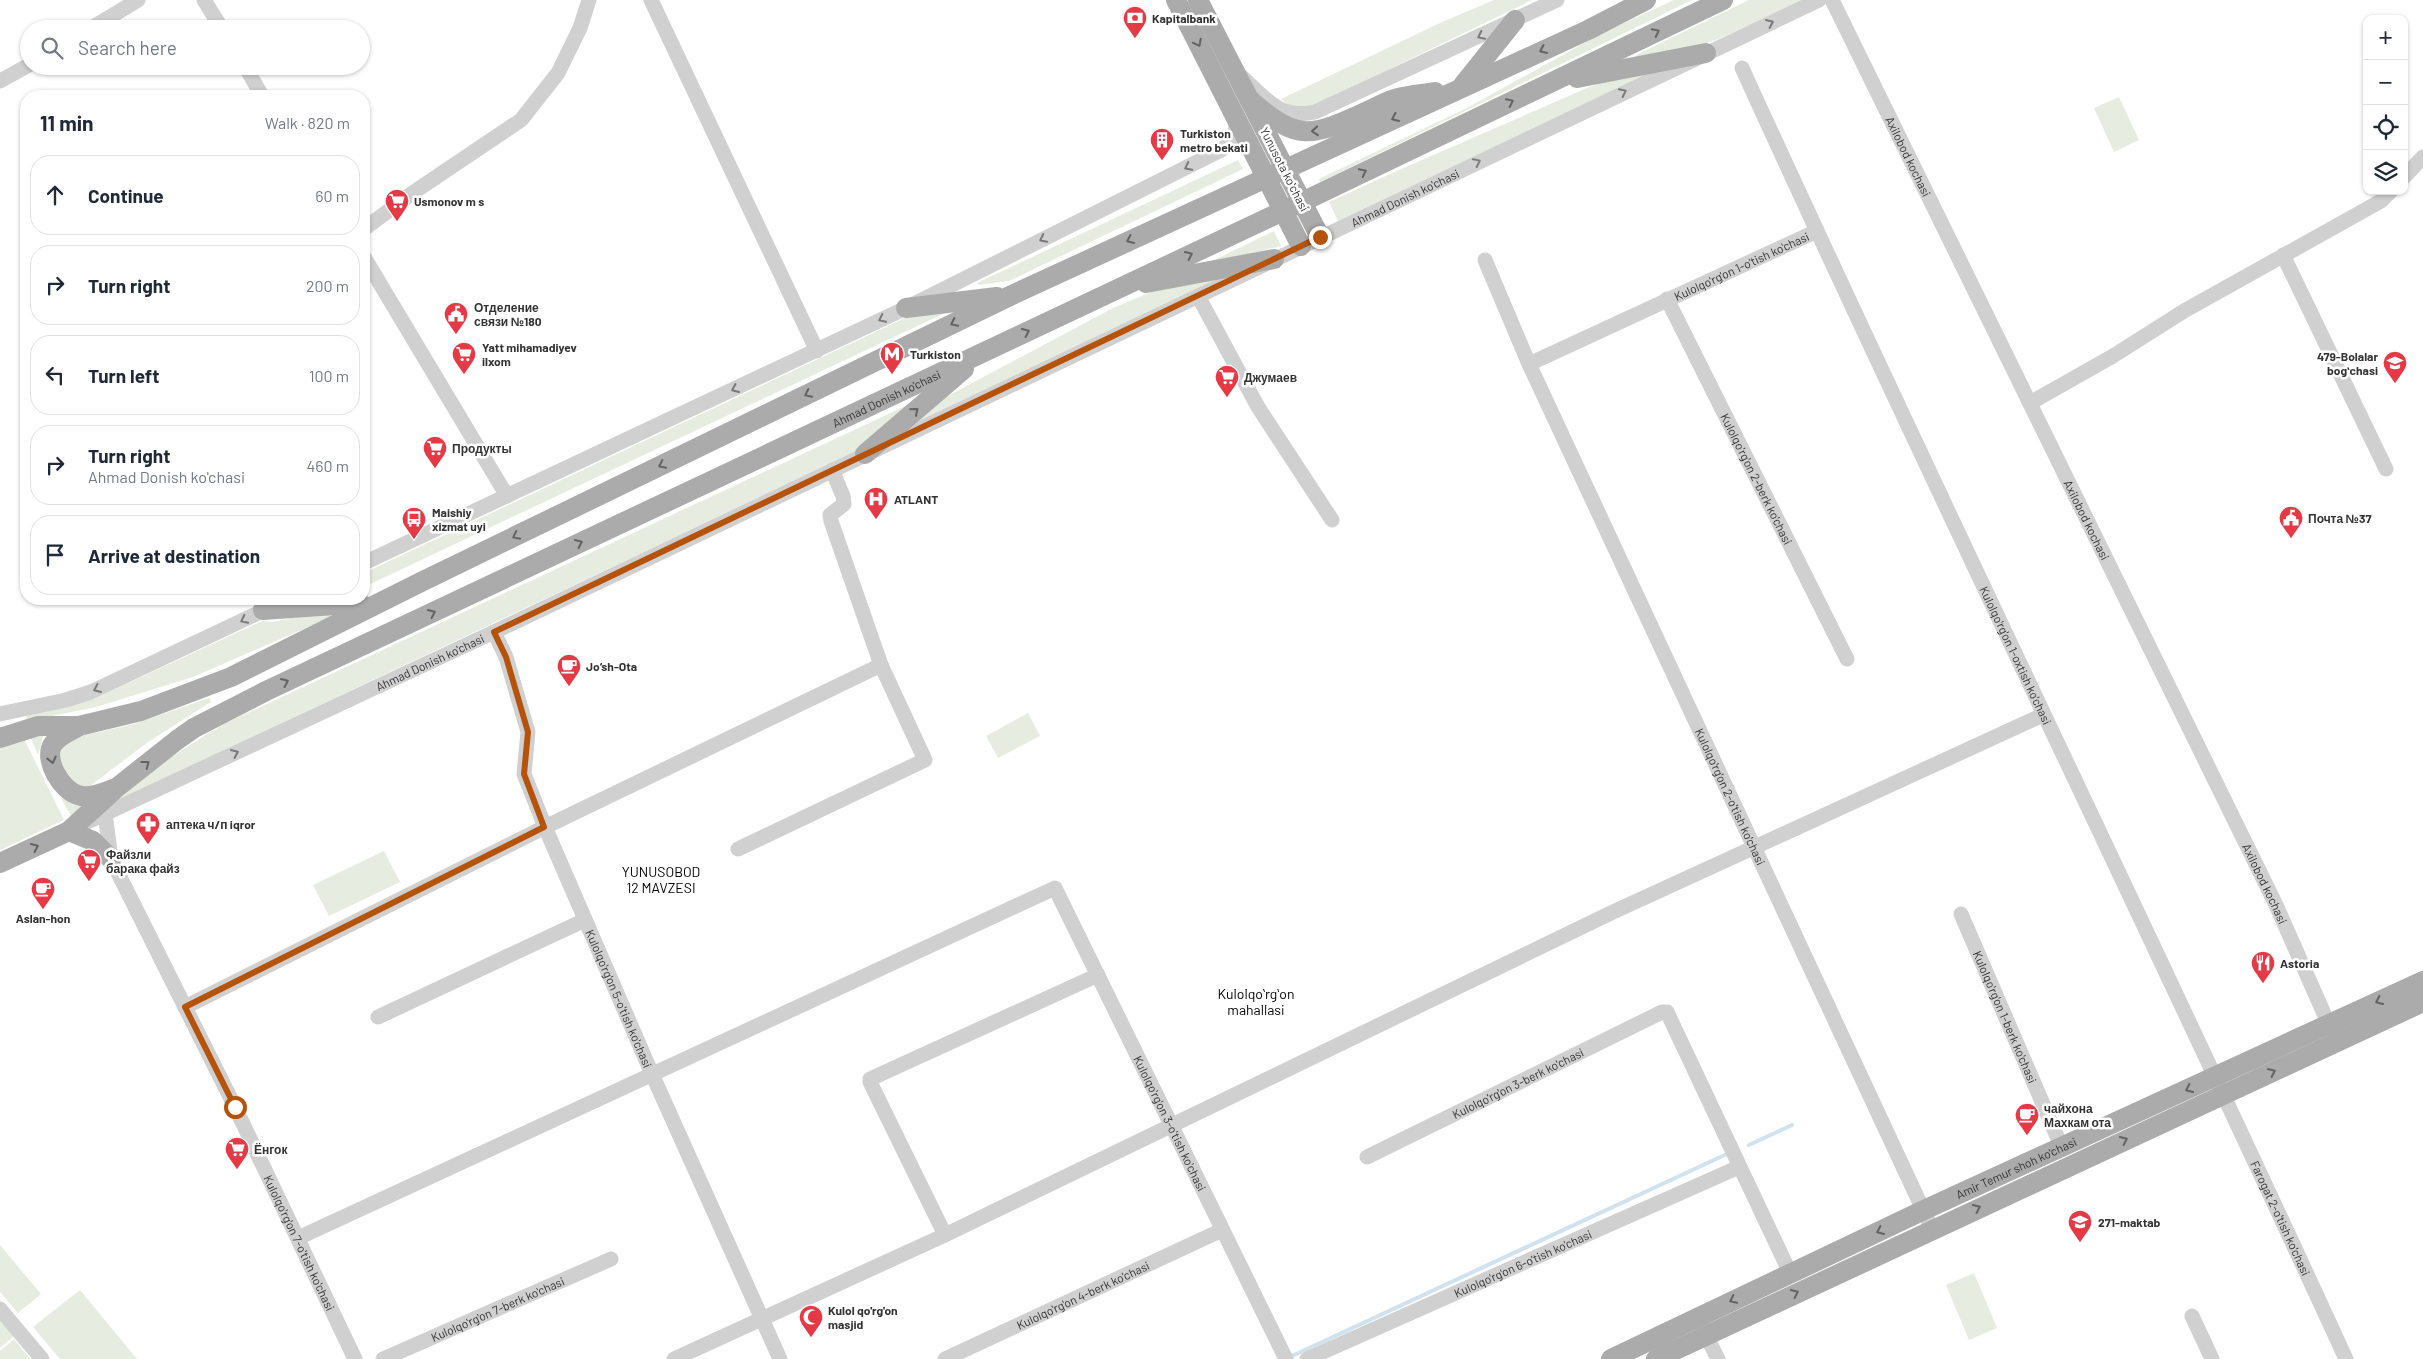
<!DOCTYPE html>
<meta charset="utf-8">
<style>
body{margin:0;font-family:Barlow,sans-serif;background:#f6f6f7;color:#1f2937}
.controls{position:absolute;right:15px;top:15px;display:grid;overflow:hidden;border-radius:10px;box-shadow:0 1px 4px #0004}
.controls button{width:45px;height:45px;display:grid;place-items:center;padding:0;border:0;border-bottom:1px solid #e0e1e3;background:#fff;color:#1f2937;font:25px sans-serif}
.stop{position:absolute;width:15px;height:15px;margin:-11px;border:4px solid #b45309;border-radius:50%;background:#fff}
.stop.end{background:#b45309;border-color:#fff;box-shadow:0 1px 5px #0008}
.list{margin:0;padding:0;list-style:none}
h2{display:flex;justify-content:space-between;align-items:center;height:65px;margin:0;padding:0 20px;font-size:21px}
h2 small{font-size:16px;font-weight:400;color:#747a83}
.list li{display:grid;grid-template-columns:32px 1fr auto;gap:15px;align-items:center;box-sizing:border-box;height:80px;margin:0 10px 10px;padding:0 10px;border:1px solid #e0e1e3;border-radius:20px}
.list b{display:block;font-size:19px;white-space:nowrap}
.list p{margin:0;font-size:16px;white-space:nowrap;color:#747a83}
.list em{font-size:16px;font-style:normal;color:#747a83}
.icon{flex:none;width:28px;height:28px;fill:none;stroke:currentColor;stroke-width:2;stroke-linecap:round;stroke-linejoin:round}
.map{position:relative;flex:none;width:2423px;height:1359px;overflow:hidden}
.search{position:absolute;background:#fff;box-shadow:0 1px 4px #0004;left:20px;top:20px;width:350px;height:55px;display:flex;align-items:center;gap:12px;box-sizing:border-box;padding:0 18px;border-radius:28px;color:#747a83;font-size:19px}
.panel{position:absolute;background:#fff;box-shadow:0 1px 4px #0004;left:20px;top:90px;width:350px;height:515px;border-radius:20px}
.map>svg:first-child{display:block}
.green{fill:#e6ecdf}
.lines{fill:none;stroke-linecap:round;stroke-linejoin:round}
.stream{stroke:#cfe2ee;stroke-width:4}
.minor{stroke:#d0d0d0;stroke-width:15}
.major{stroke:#ababab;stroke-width:20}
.oneway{stroke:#7a7a7a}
.oneway2{stroke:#636363}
.route{stroke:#b45309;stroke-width:6}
.labels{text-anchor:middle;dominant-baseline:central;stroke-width:5;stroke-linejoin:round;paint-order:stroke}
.poi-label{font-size:12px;font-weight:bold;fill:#333;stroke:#fff;text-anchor:start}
.street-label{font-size:12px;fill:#333;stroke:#fff}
.neighbourhood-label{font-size:14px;fill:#000;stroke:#fff}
</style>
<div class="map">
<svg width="2423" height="1359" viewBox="0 0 2423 1359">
<rect width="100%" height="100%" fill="#fff"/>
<path class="green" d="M1494 0H1532L1313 106C1301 108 1290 108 1281 99L1442 22Z
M1674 0H1692L1320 182 1319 179 1467 108 1599 35Z
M1749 0H1804L1716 40 1681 50 1637 57 1636 55Z
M1648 74 1338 221 1329 202C1414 162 1501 126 1587 88L1607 81Z
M2119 97 2139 140 2114 152 2094 108Z
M1238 160 1243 169 1009 281 979 285 977 283Z
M1274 231 1281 246 1204 265Z
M1224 278 904 430 944 398 1113 308 1156 290Z
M945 308 949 311 364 587V573L905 318Z
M916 401 861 450 120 799C133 778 200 739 224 724Z
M332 610 335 614 331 617 193 677 96 707 27 721 26 716 94 699 262 621 272 622Z
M209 698 211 702 148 742 90 786 80 787 72 781 59 759 62 742 65 740 134 724Z
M1028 713 1040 736 998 758 986 736Z
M44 733 38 755 30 736Z
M24 739 64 820 0 850V744Z
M61 798 85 805 71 816Z
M384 851 400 882 329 916 313 885Z
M0 1245 41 1294 18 1313 0 1292Z
M1974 1273 1997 1328 1969 1340 1946 1285Z
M80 1290 137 1359H60L33 1327Z
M0 1319 14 1336 0 1348Z
M14 1339 30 1359H0V1351Z"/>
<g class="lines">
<path class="stream" d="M1749 1145 1792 1125
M1292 1356 1729 1153"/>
<g class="minor">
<path d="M204 0 222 29"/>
<path d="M651 0 817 351"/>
<path id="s1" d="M1832 0 2276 905 2333 1034"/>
<path d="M90 29 138 0"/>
<path d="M245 66 262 96"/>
<path id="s2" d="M1742 68C1939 500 2148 927 2346 1359"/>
<path d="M1242 77C1265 98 1280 120 1315 112L1557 0"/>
<path d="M0 81 29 65"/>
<path d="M2404 177 2423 157"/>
<path d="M364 229 411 194 521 120 558 73 580 28 589 0"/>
<path d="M2283 255 2386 469"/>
<path d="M364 257 507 496"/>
<path id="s3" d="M1485 260 1529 364 1932 1229"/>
<path d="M1198 296 1258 407 1332 520"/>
<path id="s4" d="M1667 299 1847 659"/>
<path id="s5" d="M1529 364 1817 231"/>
<path d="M2030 403 2113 356 2184 311 2381 201 2391 191"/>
<path d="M364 563 906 308 1221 150C1233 142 1238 133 1235 118"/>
<path id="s6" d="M494 632 506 657 528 732 524 774 545 827 652 1074 780 1359"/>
<path d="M0 714 66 700 91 692 273 606"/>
<path id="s7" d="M104 805 111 859 235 1107 355 1359"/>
<path id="s8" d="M81 825 494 632 1819 0"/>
<path d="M738 849 925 760 881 665 831 521 830 515 844 504 843 496 832 470"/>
<path id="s9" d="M1961 914 2062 1148"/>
<path d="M185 1007 545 827 881 665"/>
<path d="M378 1017 585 920"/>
<path id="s10" d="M1367 1157 1662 1012H1667L1790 1273"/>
<path d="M945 1235 870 1082V1079L1098 975"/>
<path id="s11" d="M298 1238 1055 888 1286 1359"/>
<path d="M0 1309 42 1359"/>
<path d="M2192 1316 2212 1359"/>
<path d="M1702 1327 1718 1359"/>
<path id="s12" d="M383 1359 611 1259"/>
<path d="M674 1359 945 1235 1613 912 2043 715"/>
<path id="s13" d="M945 1359 1222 1230"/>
<path id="s14" d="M1307 1359 1739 1167"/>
</g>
<g class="major">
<path d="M1176 0 1301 246"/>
<path d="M1198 0 1320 237"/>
<path d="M1577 78 1706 53"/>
<path d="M1463 85 1515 20"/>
<path d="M1250 100C1300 144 1312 136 1370 110 1379 106 1388 100 1398 98 1410 95 1423 94 1435 92"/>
<path d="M1146 283 1274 259"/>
<path d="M906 308 997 297"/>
<path d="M865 454 964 369"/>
<path d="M263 610 334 605 358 599"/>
<path d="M79 726C71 731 59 735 53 744 43 759 61 790 78 795 89 799 102 793 113 789"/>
<path d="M0 738 38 726H79L141 711 231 677 423 581 1014 294 1588 30 1646 0"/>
<path d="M69 831 93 841 111 859"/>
<path id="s15" d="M0 863 69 831 115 789 177 740 194 728 266 691 1302 202 1723 0"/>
<path id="s16" d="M1611 1359 1924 1210 2423 981"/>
<path d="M1656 1359 2423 1002"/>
</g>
</g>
<defs><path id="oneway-chevron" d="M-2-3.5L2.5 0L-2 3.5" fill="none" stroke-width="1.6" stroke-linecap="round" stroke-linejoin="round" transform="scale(1.25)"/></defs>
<g class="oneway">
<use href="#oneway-chevron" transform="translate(1770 23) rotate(-25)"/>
<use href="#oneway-chevron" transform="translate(1481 36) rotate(154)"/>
<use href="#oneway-chevron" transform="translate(1623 92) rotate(-26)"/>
<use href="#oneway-chevron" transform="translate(1477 162) rotate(-26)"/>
<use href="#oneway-chevron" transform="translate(1188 167) rotate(153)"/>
<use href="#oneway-chevron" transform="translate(1043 239) rotate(153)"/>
<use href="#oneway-chevron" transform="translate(882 319) rotate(154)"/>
<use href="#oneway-chevron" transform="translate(735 389) rotate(155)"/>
<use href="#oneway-chevron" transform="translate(244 620) rotate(154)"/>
<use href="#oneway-chevron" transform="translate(97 689) rotate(156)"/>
<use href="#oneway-chevron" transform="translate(235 753) rotate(-25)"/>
</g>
<g class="oneway2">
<use href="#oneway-chevron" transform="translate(1656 32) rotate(-26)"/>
<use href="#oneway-chevron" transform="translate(1198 43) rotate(63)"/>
<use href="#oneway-chevron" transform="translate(1543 50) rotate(156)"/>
<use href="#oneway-chevron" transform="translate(1510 102) rotate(-26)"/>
<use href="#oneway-chevron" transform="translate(1395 118) rotate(155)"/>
<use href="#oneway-chevron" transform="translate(1315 131) rotate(175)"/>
<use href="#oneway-chevron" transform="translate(1363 172) rotate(-26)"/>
<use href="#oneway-chevron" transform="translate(1130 240) rotate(155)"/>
<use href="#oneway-chevron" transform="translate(1189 255) rotate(-25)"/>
<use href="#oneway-chevron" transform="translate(954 323) rotate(154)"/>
<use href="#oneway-chevron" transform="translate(1026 332) rotate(-25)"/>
<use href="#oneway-chevron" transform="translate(808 394) rotate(154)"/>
<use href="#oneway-chevron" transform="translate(915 411) rotate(-41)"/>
<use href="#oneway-chevron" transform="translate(662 465) rotate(154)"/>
<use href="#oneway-chevron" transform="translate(516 536) rotate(154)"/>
<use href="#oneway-chevron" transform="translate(579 543) rotate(-25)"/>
<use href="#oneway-chevron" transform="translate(432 613) rotate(-25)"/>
<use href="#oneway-chevron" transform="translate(285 682) rotate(-25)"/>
<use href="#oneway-chevron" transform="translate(52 760) rotate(77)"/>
<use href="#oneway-chevron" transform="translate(146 764) rotate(-38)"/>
<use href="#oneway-chevron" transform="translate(35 847) rotate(-25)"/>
<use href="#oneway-chevron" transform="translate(2379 1001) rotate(155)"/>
<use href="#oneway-chevron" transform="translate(2272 1072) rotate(-25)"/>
<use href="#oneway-chevron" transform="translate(2189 1089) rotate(155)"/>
<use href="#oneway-chevron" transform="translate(2124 1140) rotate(-25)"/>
<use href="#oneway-chevron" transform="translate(1977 1208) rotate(-25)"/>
<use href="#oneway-chevron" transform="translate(1880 1231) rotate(155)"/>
<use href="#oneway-chevron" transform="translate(1795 1293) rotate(-25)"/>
<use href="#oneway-chevron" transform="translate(1733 1300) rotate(154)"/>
</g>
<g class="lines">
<path class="route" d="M235 1107 185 1007 544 827 524 774 528 732 506 657 494 632 1320 237"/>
</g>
<defs>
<symbol id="bank-pin" viewBox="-11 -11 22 30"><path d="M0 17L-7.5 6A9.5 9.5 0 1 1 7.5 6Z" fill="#e63946" stroke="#fff"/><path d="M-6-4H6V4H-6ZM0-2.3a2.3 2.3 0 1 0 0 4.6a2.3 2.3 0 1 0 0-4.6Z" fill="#fff"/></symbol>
<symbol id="building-pin" viewBox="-11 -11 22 30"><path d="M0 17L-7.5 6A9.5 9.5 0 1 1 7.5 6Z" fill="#e63946" stroke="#fff"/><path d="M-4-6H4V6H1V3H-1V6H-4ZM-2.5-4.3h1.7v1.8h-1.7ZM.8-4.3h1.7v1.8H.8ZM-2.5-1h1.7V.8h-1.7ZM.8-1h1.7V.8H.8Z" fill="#fff"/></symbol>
<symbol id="supermarket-pin" viewBox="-11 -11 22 30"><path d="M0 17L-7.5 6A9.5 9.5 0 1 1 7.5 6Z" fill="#e63946" stroke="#fff"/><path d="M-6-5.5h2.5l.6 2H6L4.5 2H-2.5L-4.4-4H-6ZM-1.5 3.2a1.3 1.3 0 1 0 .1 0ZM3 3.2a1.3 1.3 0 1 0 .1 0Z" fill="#fff"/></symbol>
<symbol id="civic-pin" viewBox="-11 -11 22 30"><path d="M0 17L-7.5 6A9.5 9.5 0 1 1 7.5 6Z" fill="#e63946" stroke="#fff"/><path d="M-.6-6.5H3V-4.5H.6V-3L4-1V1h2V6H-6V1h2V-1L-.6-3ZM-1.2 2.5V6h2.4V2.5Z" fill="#fff"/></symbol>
<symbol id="metro-pin" viewBox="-11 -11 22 30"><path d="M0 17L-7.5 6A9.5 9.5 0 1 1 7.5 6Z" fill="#e63946" stroke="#fff"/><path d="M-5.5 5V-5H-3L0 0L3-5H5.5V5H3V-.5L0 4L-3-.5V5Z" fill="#fff"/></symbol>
<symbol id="school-pin" viewBox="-11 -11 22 30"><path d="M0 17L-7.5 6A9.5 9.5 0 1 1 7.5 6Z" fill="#e63946" stroke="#fff"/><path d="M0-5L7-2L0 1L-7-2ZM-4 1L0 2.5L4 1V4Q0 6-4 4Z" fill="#fff"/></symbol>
<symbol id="hospital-pin" viewBox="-11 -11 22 30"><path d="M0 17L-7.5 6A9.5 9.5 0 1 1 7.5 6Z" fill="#e63946" stroke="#fff"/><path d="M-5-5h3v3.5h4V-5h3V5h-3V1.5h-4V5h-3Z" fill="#fff"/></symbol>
<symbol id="bus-pin" viewBox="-11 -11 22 30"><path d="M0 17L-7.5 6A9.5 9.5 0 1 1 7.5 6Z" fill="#e63946" stroke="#fff"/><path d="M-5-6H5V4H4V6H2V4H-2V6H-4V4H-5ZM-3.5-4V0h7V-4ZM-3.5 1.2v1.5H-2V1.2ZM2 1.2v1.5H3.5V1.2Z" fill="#fff"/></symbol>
<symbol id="cafe-pin" viewBox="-11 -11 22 30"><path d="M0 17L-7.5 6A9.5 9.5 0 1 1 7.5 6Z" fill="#e63946" stroke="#fff"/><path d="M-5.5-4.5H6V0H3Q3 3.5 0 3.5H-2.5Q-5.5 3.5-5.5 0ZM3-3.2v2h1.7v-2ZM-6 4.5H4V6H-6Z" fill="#fff"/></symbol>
<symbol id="pharmacy-pin" viewBox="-11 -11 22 30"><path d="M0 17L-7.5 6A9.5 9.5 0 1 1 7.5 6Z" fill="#e63946" stroke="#fff"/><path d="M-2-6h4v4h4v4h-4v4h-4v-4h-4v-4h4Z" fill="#fff"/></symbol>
<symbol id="restaurant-pin" viewBox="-11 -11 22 30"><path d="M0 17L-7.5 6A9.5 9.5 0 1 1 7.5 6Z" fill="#e63946" stroke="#fff"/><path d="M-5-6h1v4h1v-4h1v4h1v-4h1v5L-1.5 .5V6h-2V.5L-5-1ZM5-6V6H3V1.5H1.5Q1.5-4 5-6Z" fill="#fff"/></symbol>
<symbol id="mosque-pin" viewBox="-11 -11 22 30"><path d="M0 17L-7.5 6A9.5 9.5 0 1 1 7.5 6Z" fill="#e63946" stroke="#fff"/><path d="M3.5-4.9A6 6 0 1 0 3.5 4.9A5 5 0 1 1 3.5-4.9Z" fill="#fff"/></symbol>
</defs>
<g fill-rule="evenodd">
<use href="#bank-pin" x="1121" y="4" width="28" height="38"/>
<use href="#building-pin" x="1148" y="126" width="28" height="38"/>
<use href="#supermarket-pin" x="383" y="187" width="28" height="38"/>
<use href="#civic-pin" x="442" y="300" width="28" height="38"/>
<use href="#supermarket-pin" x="450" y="340" width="28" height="38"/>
<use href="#metro-pin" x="878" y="340" width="28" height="38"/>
<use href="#school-pin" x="2381" y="349" width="28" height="38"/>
<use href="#supermarket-pin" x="1213" y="363" width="28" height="38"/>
<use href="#supermarket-pin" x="421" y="434" width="28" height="38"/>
<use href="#hospital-pin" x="862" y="485" width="28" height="38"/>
<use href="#civic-pin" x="2277" y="504" width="28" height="38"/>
<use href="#bus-pin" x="400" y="505" width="28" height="38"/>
<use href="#cafe-pin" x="555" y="652" width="28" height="38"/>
<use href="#pharmacy-pin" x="134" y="810" width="28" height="38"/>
<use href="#supermarket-pin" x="75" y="847" width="28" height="38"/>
<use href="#cafe-pin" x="29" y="875" width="28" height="38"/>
<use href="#restaurant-pin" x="2249" y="949" width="28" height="38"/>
<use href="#cafe-pin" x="2013" y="1101" width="28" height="38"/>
<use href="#supermarket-pin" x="223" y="1135" width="28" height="38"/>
<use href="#school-pin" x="2066" y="1208" width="28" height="38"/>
<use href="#mosque-pin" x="797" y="1303" width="28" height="38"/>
</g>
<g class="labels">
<g class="poi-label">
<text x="1152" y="18">Kapitalbank</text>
<text x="1180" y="133">Turkiston<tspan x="1180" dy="14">metro bekati</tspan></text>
<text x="414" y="201">Usmonov m s</text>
<text x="474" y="307">Отделение<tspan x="474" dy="14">связи №180</tspan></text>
<text x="482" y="347">Yatt mihamadiyev<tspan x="482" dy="14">ilxom</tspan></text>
<text x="910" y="354">Turkiston</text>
<text x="2378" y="356" text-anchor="end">479-Bolalar<tspan x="2378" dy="14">bogʻchasi</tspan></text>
<text x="1244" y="377">Джумаев</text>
<text x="452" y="448">Продукты</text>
<text x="894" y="499">ATLANT</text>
<text x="432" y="512">Maishiy<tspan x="432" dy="14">xizmat uyi</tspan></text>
<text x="2308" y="518">Почта №37</text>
<text x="586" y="666">Jo‘sh-Ota</text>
<text x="166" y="824">аптека ч/п iqror</text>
<text x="106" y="854">Файзли<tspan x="106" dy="14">барака файз</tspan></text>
<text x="43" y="918" text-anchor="middle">Aslan-hon</text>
<text x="2280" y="963">Astoria</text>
<text x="2044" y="1108">чайхона<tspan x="2044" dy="14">Махкам ота</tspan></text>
<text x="254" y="1149">Ёнгок</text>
<text x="2098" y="1222">271-maktab</text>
<text x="828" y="1310">Kulol qo'rg'on<tspan x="828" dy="14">masjid</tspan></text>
</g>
<g class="street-label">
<text stroke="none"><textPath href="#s1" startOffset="174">Axilobod kochasi</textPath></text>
<text transform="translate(1285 169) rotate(63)">Yunusota koʻchasi</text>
<text stroke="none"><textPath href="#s8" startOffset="1465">Ahmad Donish ko'chasi</textPath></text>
<text stroke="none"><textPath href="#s5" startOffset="234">Kulolqo'rg'on 1-o'tish ko'chasi</textPath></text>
<text stroke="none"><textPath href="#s15" startOffset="1005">Ahmad Donish ko'chasi</textPath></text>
<text stroke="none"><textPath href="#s4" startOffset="201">Kulolqo'rg'on 2-berk ko'chasi</textPath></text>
<text stroke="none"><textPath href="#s1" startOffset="579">Axilobod kochasi</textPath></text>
<text stroke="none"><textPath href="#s2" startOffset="648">Kulolqo'rg'on 1-oxtish ko'chasi</textPath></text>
<text stroke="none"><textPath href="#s8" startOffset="385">Ahmad Donish ko'chasi</textPath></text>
<text stroke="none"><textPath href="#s3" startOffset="590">Kulolqo'rg'on 2-o'tish ko'chasi</textPath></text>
<text stroke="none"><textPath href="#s1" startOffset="984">Axilobod kochasi</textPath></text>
<text stroke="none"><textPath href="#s6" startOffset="392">Kulolqo'rg'on 5-o'tish ko'chasi</textPath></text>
<text stroke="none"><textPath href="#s9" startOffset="112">Kulolqo'rg'on 1-berk ko'chasi</textPath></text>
<text stroke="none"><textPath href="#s10" startOffset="168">Kulolqo'rg'on 3-berk ko'chasi</textPath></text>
<text stroke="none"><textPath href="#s11" startOffset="1096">Kulolqo'rg'on 3-o'tish ko'chasi</textPath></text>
<text stroke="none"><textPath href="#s16" startOffset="448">Amir Temur shoh ko'chasi</textPath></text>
<text stroke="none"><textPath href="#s2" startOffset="1270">Farogat 2-o'tish ko'chasi</textPath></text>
<text stroke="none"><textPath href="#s7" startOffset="482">Kulolqo'rg'on 7-o'tish ko'chasi</textPath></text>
<text stroke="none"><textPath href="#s14" startOffset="236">Kulolqo'rg'on 6-o'tish ko'chasi</textPath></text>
<text stroke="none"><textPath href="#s13" startOffset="152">Kulolqo'rg'on 4-berk ko'chasi</textPath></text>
<text stroke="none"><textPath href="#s12" startOffset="125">Kulolqo'rg'on 7-berk ko'chasi</textPath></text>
</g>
<g class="neighbourhood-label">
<text x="661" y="871">YUNUSOBOD<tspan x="661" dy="16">12 MAVZESI</tspan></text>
<text x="1256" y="993">Kulolqoʻrgʻon<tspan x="1256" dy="16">mahallasi</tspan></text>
</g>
</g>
</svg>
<div class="controls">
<button>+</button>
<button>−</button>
<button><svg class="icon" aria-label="locate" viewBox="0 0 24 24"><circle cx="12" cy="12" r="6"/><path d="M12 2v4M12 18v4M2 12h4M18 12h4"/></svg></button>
<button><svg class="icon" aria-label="layers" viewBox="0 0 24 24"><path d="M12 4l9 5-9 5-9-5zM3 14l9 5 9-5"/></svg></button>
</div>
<div class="stop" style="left:235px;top:1107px"></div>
<div class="stop end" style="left:1320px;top:237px"></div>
<div class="search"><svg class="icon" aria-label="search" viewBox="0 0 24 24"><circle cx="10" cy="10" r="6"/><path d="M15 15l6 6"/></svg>Search here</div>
<section class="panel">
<h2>11 min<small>Walk · 820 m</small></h2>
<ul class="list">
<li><svg class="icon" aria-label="ahead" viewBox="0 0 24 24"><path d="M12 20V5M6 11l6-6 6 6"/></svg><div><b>Continue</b></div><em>60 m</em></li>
<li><svg class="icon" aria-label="right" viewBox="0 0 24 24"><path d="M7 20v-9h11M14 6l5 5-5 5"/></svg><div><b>Turn right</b></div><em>200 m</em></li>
<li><svg class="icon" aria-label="left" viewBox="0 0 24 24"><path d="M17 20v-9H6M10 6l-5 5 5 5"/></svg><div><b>Turn left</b></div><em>100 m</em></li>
<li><svg class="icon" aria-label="right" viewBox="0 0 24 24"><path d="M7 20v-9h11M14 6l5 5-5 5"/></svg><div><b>Turn right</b><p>Ahmad Donish ko'chasi</p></div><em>460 m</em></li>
<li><svg class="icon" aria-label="arrive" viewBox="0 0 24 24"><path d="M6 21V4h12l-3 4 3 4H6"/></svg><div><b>Arrive at destination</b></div></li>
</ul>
</section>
</div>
